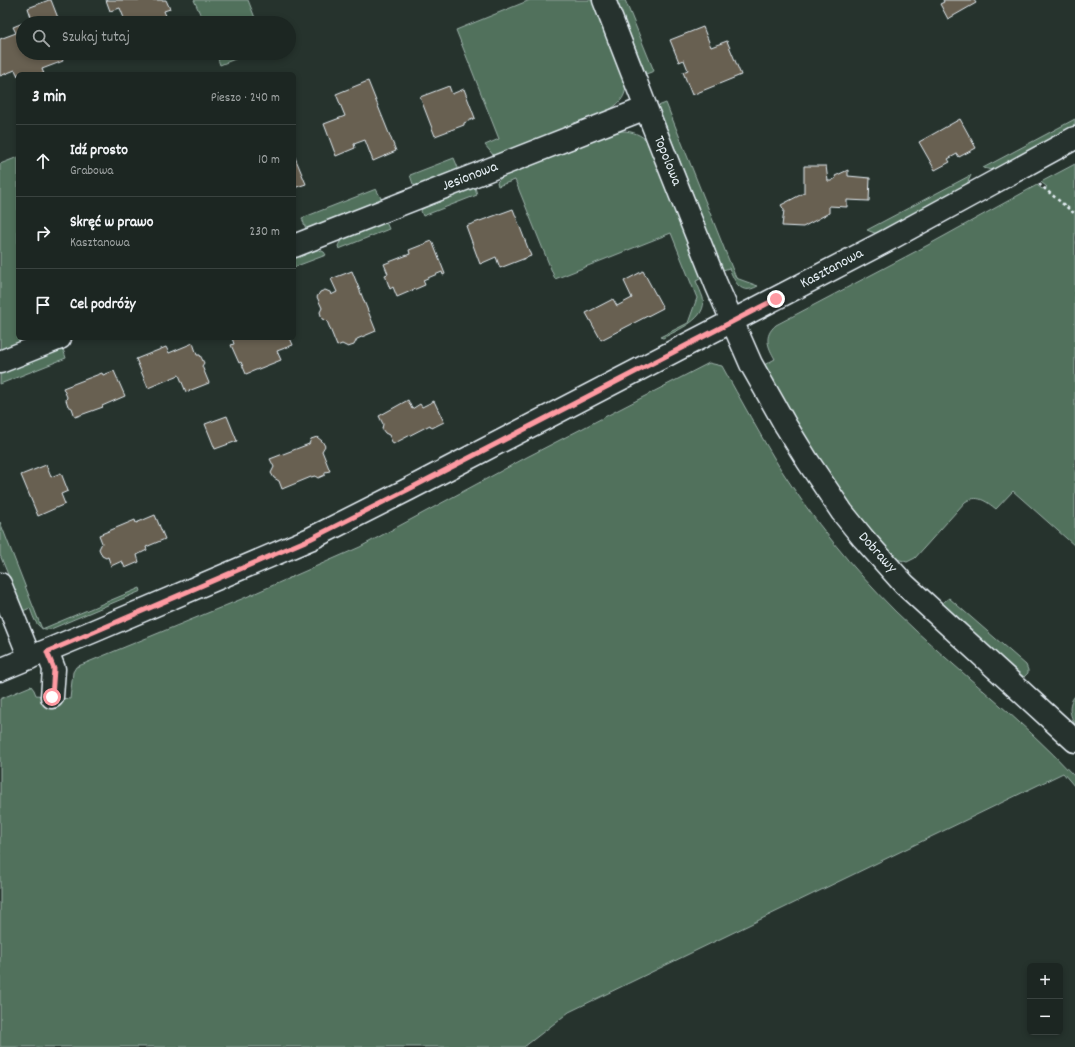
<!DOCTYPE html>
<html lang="pl">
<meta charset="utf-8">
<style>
body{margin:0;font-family:Dekko,sans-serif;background:#29322f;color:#f1f3f6}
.controls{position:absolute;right:12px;bottom:12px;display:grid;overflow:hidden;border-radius:6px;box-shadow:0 2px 6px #0003}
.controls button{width:36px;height:36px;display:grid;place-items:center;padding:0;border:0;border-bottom:1px solid #3a4340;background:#1c2622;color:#f1f3f6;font:20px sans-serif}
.stop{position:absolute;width:12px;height:12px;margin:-9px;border:3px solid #ff9aa2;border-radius:50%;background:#fff}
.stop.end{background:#ff9aa2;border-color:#fff;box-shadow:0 1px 4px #0008}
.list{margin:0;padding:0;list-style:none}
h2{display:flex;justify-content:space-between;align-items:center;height:52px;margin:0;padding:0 16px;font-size:17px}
h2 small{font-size:13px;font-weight:400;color:#a0a5a5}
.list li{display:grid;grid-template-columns:26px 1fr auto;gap:12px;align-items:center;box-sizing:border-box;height:72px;padding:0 16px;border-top:1px solid #3a4340}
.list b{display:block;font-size:15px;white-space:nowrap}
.list p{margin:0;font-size:13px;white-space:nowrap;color:#a0a5a5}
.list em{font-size:13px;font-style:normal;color:#a0a5a5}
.icon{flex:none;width:22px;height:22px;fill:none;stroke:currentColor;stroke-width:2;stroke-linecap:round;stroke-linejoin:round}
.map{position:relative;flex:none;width:1075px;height:1047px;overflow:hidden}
.search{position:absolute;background:#1c2622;box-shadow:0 2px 6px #0003;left:16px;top:16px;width:280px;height:44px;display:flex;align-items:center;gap:10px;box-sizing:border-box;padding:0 14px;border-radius:22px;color:#a0a5a5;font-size:15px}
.panel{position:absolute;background:#1c2622;box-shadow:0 2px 6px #0003;left:16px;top:72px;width:280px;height:268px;border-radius:6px}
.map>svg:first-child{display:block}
.green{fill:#51715b;stroke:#9cb1aa}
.building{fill:#686151;stroke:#e8f1f8}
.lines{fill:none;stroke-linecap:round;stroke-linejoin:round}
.minor-casing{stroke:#e8f1f8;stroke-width:25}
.path{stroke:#e8f1f8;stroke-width:2.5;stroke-dasharray:3 3;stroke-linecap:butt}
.minor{stroke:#26332d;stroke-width:22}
.route{stroke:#ff9aa2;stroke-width:5}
.labels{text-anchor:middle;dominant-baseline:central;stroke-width:3;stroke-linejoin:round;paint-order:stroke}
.street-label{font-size:15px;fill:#e8f1f8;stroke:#26332d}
</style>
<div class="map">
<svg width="1075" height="1047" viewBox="0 0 1075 1047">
<rect width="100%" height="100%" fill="#26332d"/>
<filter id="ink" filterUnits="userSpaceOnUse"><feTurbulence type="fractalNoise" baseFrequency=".025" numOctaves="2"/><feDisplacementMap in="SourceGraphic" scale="8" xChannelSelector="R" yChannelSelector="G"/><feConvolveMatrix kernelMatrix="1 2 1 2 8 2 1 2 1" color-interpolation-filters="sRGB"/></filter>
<g filter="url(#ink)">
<path class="green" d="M194 0H248L257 23H204Z
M530 0H593L625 81C628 98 618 104 605 113L494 156 485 145 499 139 456 30Z
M616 0H625L654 71 646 74Z
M216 53H250L220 65Z
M666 103 736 278 758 286C740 296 735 282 729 268L723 270 658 106Z
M1075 119V125L993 170 983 168Z
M622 131C633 131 641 135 649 142L702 278 696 281C698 286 701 292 703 298 708 319 677 330 663 338L660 337 688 323 697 298 671 233 555 279 515 180 498 186 497 182 502 177 614 133Z
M18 157V338H32L0 351V164Z
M454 158 459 170 416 186 413 184 410 175Z
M1075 164V546L1013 491 996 509C986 501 977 494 965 502L915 558 907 562 897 559 872 531 851 505 816 454 764 365 775 359C768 347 763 336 776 325L928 245 1037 185 1042 189 1047 187 1041 182Z
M971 175 967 184 877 234 867 230Z
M475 187 477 195 423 216 421 211 422 209Z
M376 189 382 200 306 229 302 218Z
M386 222 389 229 339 249 338 246 341 240Z
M317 249 324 252 326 255 294 267V258Z
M63 349 66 358 0 384V374Z
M709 363 722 366C741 400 760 435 780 468 813 520 852 568 895 611 953 668 1020 717 1075 777V787L1063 773 569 1012 524 1047H0V699L31 686 34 690 36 695 70 699 73 672 76 667 244 598 360 547 527 457Z
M0 522 42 629 140 588 141 591 51 629C37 631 34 619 30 608L23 611 0 555Z
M949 598 1026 665 1028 670V673L1024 677 941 604Z
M1075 696V725C1070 715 1067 705 1075 696Z"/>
<path class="building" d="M49 0H51L60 23H33L28 8Z
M106 0H166L170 9 164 11 169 23H126L120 8 110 11Z
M943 0H974L976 3 948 19 940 4 944 2Z
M23 23V53H60L63 61 42 69 44 74H18V76L15 70 0 76V39L16 33 13 27Z
M703 27 711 47 727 41 741 75 692 95 683 72 688 70 684 60 679 62 670 40Z
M368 81 396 151 373 161 365 140 354 144 355 148 336 156 324 124 345 116 336 94Z
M449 86 452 94 464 89 475 118 464 123V125L435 136 420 97Z
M960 119 976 148 959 157 957 154 948 159 950 162 935 170 919 142Z
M294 155 306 184 294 188Z
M804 166H826L828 181H831L836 178 835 176 848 170V176L870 178 869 201 847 200V207L829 206V213L803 227 782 226 784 210 781 205 804 193Z
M513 209 531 256 500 268 496 257 480 264 466 226Z
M432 241 445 274 443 275 442 272 423 280 425 285 397 297 393 287 390 289 385 275 388 274 384 264 410 254 409 250Z
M352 271 376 331 357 339 354 345 348 347 342 344 337 346 327 321 322 319 320 312 322 308 317 297 320 292 325 290 330 292 331 295 337 292 331 279Z
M643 271 663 308 601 340 586 313 613 299 617 306 632 298 624 281Z
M232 338H290L293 345 277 351 281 360 246 374 241 362 239 363 231 345 234 344Z
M193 343 197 355H200L204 363 202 366 209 383 186 392 179 375 148 388 136 359 166 347 169 353Z
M114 371 125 396 102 406 103 407 75 417 72 408 68 406 66 400 67 397 63 388 102 373 103 375Z
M408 400 412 409 420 404 422 407 434 401 444 422 432 428 430 425 393 444 389 435 385 433 382 429 383 424 379 416Z
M227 416 237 441 215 449 205 424Z
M317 437 322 441 325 446 322 451 330 471 325 472V475L318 478 315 476 311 477 282 489 279 481 274 478 271 473 274 467 270 459 309 444 311 439Z
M46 465 51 477 61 473 68 491 61 494 65 504 38 516 21 475Z
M155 515 165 539 146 547 147 550 137 555 139 562 125 568 122 561 111 566 108 557 106 558 102 556 99 549 102 543 99 535 135 520 136 523Z"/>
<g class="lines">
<defs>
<path id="minor" d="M604 0 646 108 716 284 751 364 786 426 807 460 842 512 863 538 904 584 1075 741
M294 246 646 108
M0 362 60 338
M0 584 30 658
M47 651 54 669 52 697
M0 670 94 631 310 539 409 489 888 240 1075 138"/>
</defs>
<use href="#minor" class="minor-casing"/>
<path class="path" d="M1039 184 1075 214"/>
<use href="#minor" class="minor"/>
</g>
</g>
<g class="lines" filter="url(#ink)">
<path class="route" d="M52 697 54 669 47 652 310 539 409 489 776 299"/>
</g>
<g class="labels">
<g class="street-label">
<text transform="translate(667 161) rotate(68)">Topolowa</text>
<text transform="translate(470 177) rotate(-21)">Jesionowa</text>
<text transform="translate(832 269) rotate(-28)">Kasztanowa</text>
<text transform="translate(877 553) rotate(48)">Dobrawy</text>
</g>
</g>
</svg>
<div class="controls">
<button>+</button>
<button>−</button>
</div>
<div class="stop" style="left:52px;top:697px"></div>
<div class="stop end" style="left:776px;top:299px"></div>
<div class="search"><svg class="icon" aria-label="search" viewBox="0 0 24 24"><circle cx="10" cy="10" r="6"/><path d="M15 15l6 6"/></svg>Szukaj tutaj</div>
<section class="panel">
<h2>3 min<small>Pieszo · 240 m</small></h2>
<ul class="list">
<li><svg class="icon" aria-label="ahead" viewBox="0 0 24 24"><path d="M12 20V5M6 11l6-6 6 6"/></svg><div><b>Idź prosto</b><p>Grabowa</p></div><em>10 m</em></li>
<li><svg class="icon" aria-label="right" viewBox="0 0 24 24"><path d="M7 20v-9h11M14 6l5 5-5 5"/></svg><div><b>Skręć w prawo</b><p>Kasztanowa</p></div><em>230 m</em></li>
<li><svg class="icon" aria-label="arrive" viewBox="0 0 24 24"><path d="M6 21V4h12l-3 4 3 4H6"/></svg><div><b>Cel podróży</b></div></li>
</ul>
</section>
</div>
